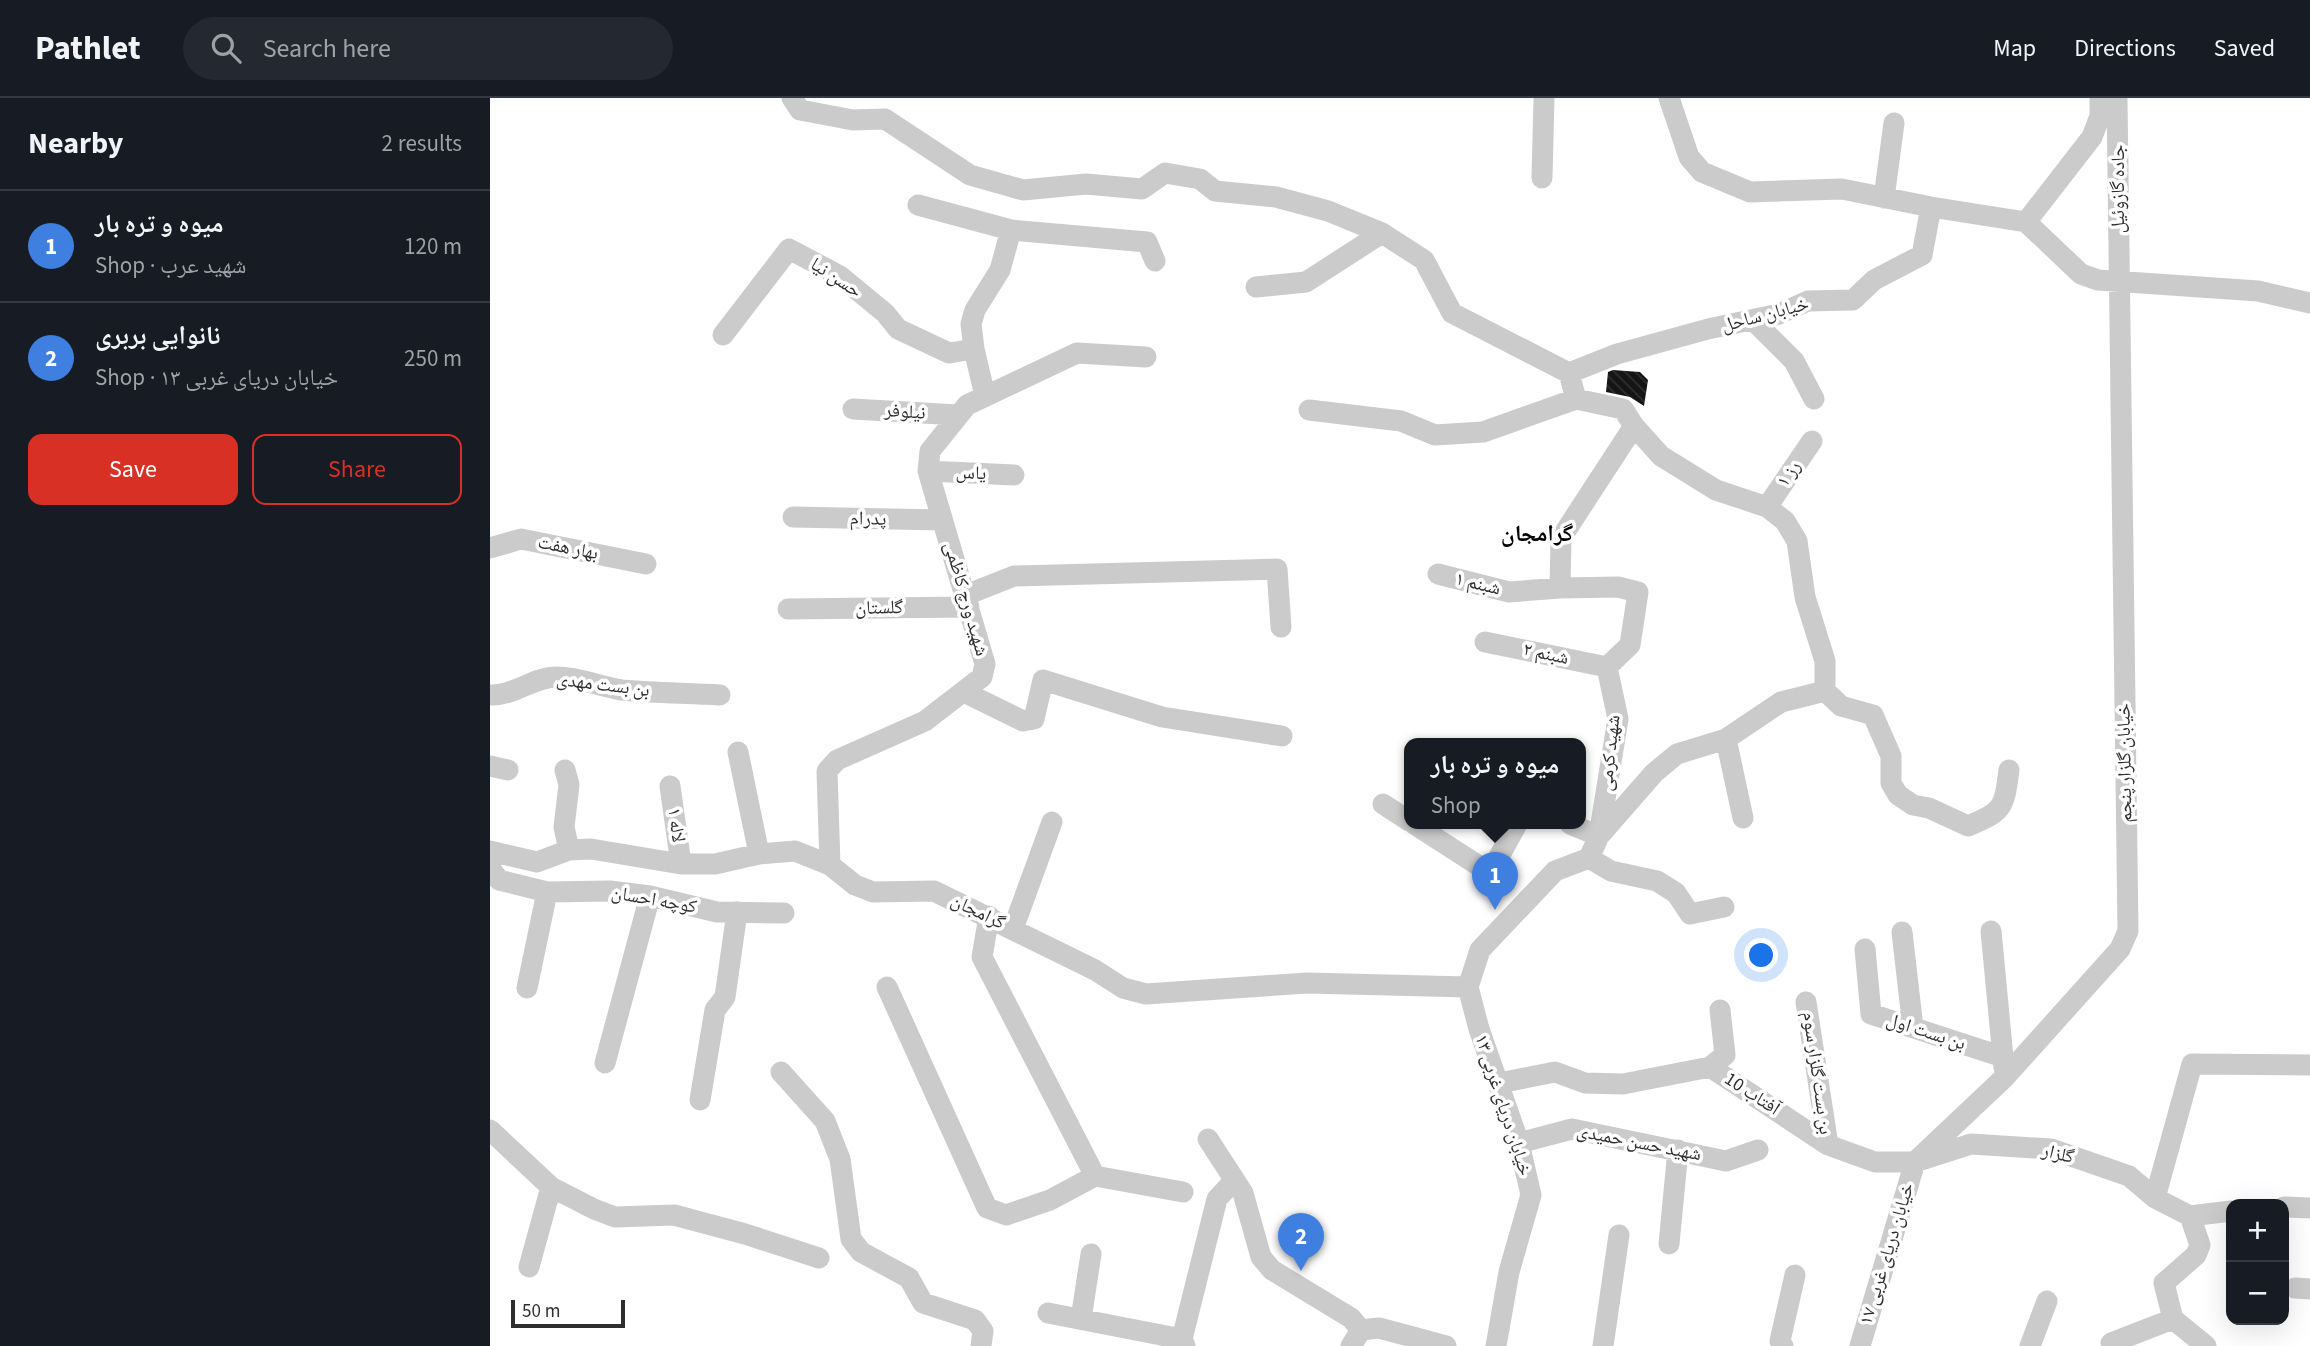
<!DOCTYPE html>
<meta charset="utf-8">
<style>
body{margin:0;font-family:"Source Sans 3","Noto Naskh Arabic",sans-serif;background:#242831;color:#f1f3f6}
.controls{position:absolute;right:21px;bottom:21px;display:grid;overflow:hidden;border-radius:14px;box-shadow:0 7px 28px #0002}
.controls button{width:63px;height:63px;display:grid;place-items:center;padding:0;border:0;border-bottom:2px solid #363941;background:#171b24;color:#f1f3f6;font:35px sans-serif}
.scale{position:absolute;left:21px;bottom:18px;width:114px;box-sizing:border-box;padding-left:7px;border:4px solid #2e2e2e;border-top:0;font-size:19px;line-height:24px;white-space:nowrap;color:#2e2e2e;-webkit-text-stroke:5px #fff;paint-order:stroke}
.you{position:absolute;left:1272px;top:858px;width:24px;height:24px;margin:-18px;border:5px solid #fff;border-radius:50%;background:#1a73e8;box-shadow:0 0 0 10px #1a73e833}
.badge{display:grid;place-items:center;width:46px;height:46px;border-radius:50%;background:#d93025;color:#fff;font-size:23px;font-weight:700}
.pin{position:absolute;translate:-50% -58px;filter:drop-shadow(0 2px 4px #0008)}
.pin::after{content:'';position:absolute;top:37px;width:24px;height:21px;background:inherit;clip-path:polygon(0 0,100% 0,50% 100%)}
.popup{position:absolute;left:914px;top:640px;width:182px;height:91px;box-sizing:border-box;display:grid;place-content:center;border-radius:14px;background:#171b24;filter:drop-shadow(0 2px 5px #0005);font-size:23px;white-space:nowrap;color:#9ea1a6}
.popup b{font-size:26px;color:#f1f3f6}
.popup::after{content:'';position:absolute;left:50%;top:100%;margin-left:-14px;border:14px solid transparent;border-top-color:#171b24}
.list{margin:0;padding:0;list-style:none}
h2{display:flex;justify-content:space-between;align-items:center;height:91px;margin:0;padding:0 28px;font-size:30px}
h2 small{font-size:23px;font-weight:400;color:#9ea1a6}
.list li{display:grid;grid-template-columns:46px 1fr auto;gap:21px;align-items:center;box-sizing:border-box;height:112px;padding:0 28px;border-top:2px solid #363941}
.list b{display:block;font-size:26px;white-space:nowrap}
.list p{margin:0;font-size:23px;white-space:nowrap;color:#9ea1a6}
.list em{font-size:23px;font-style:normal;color:#9ea1a6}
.actions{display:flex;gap:14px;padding:21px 28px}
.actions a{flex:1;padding:16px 0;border:2px solid #d93025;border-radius:14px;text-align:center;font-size:24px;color:#d93025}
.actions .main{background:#d93025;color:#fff}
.icon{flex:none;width:38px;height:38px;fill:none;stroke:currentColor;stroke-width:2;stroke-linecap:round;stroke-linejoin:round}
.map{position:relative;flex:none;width:1820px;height:1248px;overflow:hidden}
header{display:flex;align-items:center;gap:42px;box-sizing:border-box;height:98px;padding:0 35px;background:#171b24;border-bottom:2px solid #363941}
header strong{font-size:33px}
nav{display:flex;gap:38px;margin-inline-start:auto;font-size:24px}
.search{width:490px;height:63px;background:#242831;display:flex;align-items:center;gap:18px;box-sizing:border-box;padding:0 24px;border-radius:38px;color:#9ea1a6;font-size:26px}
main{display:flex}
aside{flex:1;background:#171b24}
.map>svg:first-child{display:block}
.building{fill:url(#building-back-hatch)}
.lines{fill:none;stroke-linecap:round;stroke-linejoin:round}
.minor{stroke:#cbcbcb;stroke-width:21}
.labels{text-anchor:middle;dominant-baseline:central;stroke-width:7;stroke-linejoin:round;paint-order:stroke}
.street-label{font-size:19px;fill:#2e2e2e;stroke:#fff}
.quarter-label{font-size:23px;font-weight:bold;fill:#000;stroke:#fff}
</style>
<header>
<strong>Pathlet</strong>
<div class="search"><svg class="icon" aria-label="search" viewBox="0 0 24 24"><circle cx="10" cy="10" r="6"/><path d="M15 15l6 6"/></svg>Search here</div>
<nav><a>Map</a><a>Directions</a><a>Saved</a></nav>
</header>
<main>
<aside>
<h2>Nearby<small>2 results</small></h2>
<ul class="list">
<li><span class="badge" style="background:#3f7fe0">1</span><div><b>میوه و تره بار</b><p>Shop · شهید عرب</p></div><em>120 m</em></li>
<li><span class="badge" style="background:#3f7fe0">2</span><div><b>نانوایی بربری</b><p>Shop · خیابان دریای غربی ۱۳</p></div><em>250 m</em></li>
</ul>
<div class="actions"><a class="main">Save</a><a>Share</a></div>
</aside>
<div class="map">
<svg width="1820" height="1248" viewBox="0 0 1820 1248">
<defs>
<pattern id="building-back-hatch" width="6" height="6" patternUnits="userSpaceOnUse" patternTransform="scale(1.75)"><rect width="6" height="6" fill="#151515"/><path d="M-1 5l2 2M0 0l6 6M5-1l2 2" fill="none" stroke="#2f2f2f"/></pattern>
</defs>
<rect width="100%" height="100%" fill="#fff"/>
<path class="building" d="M1123 272 1150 274 1158 282 1154 308 1140 299 1116 294 1118 274Z"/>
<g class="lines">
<path class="minor" d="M302 0 310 12 363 22 395 21 480 77 533 92 596 86 652 91 675 75 710 81 725 93 786 99 838 113 892 135 934 162 962 215 1079 275 1086 301 1133 311 1144 328 1171 358 1226 392 1277 409 1295 423 1307 443 1315 499 1335 563V593L1291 604 1236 641 1187 656 1164 675 1109 738 1099 760 1065 773 990 852 978 889
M1179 0 1199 59 1212 74 1260 94 1352 91 1441 109
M1052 80 1054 0
M1394 100 1404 25
M428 107 521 132 657 144 665 163
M1536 124 1602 39 1610 18V0
M766 189 816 184 892 135
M1263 222 1304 263 1324 301
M233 237 299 151 350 178 395 215 408 231 459 255 484 251
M1079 275 1127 256 1218 231 1289 216 1318 203 1363 202 1384 182 1432 157 1441 109 1536 124 1591 176 1608 182 1768 193 1820 205
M495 298 484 251 481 226 485 212 510 172 521 132
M363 311 468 317
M819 312 911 323 945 337 993 334 1086 301
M438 373 524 377
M1277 409 1322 343
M303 419 452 422
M0 450 31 441 156 466
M948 476 1019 494 1070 490 1128 489 1148 494 1140 547 1117 569 1128 621 1109 738 1080 726
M1070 490 1071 440 1144 328
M476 497 524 478 787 471 791 529
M298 511 479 509
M995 544 1117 569
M1335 593 1351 608 1383 617 1401 658V685L1408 697 1423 707 1439 710 1478 728C1514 713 1514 710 1519 672
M474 594 533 623 544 621 553 582 672 619 792 638
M0 597C24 598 43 579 67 579 90 579 110 589 132 592 164 595 197 595 230 597
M1236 641 1253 720
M248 654 269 756
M0 668 18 672
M75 672 79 687 74 729 79 752
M180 688 191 766
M893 706 919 723
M924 726 1000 775 1027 726
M0 753 47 764 79 752 101 751 191 766H225L269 756 305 753 340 767 365 787 383 794 444 793 605 872 633 890 656 896 817 885 978 889
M1099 760 1121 773 1167 783 1186 795 1200 816 1234 809
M340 767 337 673 347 662 435 623 492 579 495 566 438 373 440 353 477 307 587 255 656 259
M0 770 9 782 57 794 120 793 160 798 227 814 294 815
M499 818 492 859 605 1078 693 1094
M523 831 562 724
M1501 833 1514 970
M1412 834 1423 930
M1375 851 1381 916 1513 959
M397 889 497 1110 516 1117 560 1102 605 1078
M978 889 989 931 1029 1045 1041 1097 1019 1174 1006 1248
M37 890 57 794
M1316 904 1338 1047
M115 965 160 798
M1220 969 1235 957 1230 912
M291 974 335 1023 350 1061 361 1141 371 1154 419 1180 433 1205 485 1222 493 1233 491 1248
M1009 985 1065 974 1095 985 1133 986 1220 969 1338 1047 1385 1064H1425L1481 1046 1561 1051 1639 1078 1665 1100 1700 1118
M210 1002 225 912 235 899 247 814
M0 1032 61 1089 104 1111 125 1119 184 1117 255 1136 329 1160
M718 1041 753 1095 771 1159 782 1172 861 1220 871 1232
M1029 1045 1082 1031 1236 1063 1268 1052
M1665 1100 1702 966 1820 967
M1794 1109 1820 1110
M1700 1118 1710 1147 1706 1157 1674 1185 1683 1221 1716 1248
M1700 1118 1741 1113
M1179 1146 1188 1052
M39 1169 61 1089
M1805 1190 1820 1191
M558 1215 692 1241
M591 1221 601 1156
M1621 1245 1683 1221
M695 1248 692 1241 727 1101 739 1088 746 1087
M861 1248 871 1232 889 1230 956 1248
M1113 1248 1129 1137
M1293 1248 1290 1243 1305 1177
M1370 1248 1425 1064 1515 979 1630 851 1638 833 1627 0
M1540 1248 1557 1203"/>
</g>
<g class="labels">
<g class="street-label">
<text transform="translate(1628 91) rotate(-90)">جاده گازوئیل</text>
<text transform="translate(346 180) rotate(33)">حسن نیا</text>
<text transform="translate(1275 217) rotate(-15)">خیابان ساحل</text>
<text transform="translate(415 314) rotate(4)">نیلوفر</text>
<text transform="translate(481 375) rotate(3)">یاس</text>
<text transform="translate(1299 376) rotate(-56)">رز ۱</text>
<text transform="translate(378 421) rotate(1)">پدرام</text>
<text transform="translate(78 450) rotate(11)">بهار هفت</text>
<text transform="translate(988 486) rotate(14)">شبنم ۱</text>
<text transform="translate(476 501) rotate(74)">شهید ورچ کاظمی</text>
<text transform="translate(389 510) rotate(-1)">گلستان</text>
<text transform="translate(1056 556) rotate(12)">شبنم ۲</text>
<text transform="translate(113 587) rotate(7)">بن بست مهدی</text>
<text transform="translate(1120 655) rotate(-84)">شهید کرمی</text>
<text transform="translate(1635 665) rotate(-91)">خیابان گلزار پنجم</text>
<text transform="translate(186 727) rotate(82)">لاله ۱</text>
<text transform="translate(164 802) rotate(10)">کوچه احسان</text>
<text transform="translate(488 814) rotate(26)">گرامجان</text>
<text transform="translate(1436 934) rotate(18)">بن بست اول</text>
<text transform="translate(1327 975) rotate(82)">بن بست گلزار سوم</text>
<text transform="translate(1262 996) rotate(33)">آفتاب 10</text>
<text transform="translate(1013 1007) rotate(72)">خیابان دریای غربی ۱۳</text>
<text transform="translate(1149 1045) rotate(11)">شهید حسن حمیدی</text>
<text transform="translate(1568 1056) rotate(14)">گلزار</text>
<text transform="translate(1397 1156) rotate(-73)">خیابان دریای غربی ۱۷</text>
</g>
<g class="quarter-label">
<text x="1047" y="435">گرامجان</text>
</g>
</g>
</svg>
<div class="controls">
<button>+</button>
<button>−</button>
</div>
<div class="scale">50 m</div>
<div class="you"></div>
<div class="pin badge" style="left:1005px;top:812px;background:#3f7fe0">1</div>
<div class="popup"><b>میوه و تره بار</b>Shop</div>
<div class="pin badge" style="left:811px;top:1173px;background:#3f7fe0">2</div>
</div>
</main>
